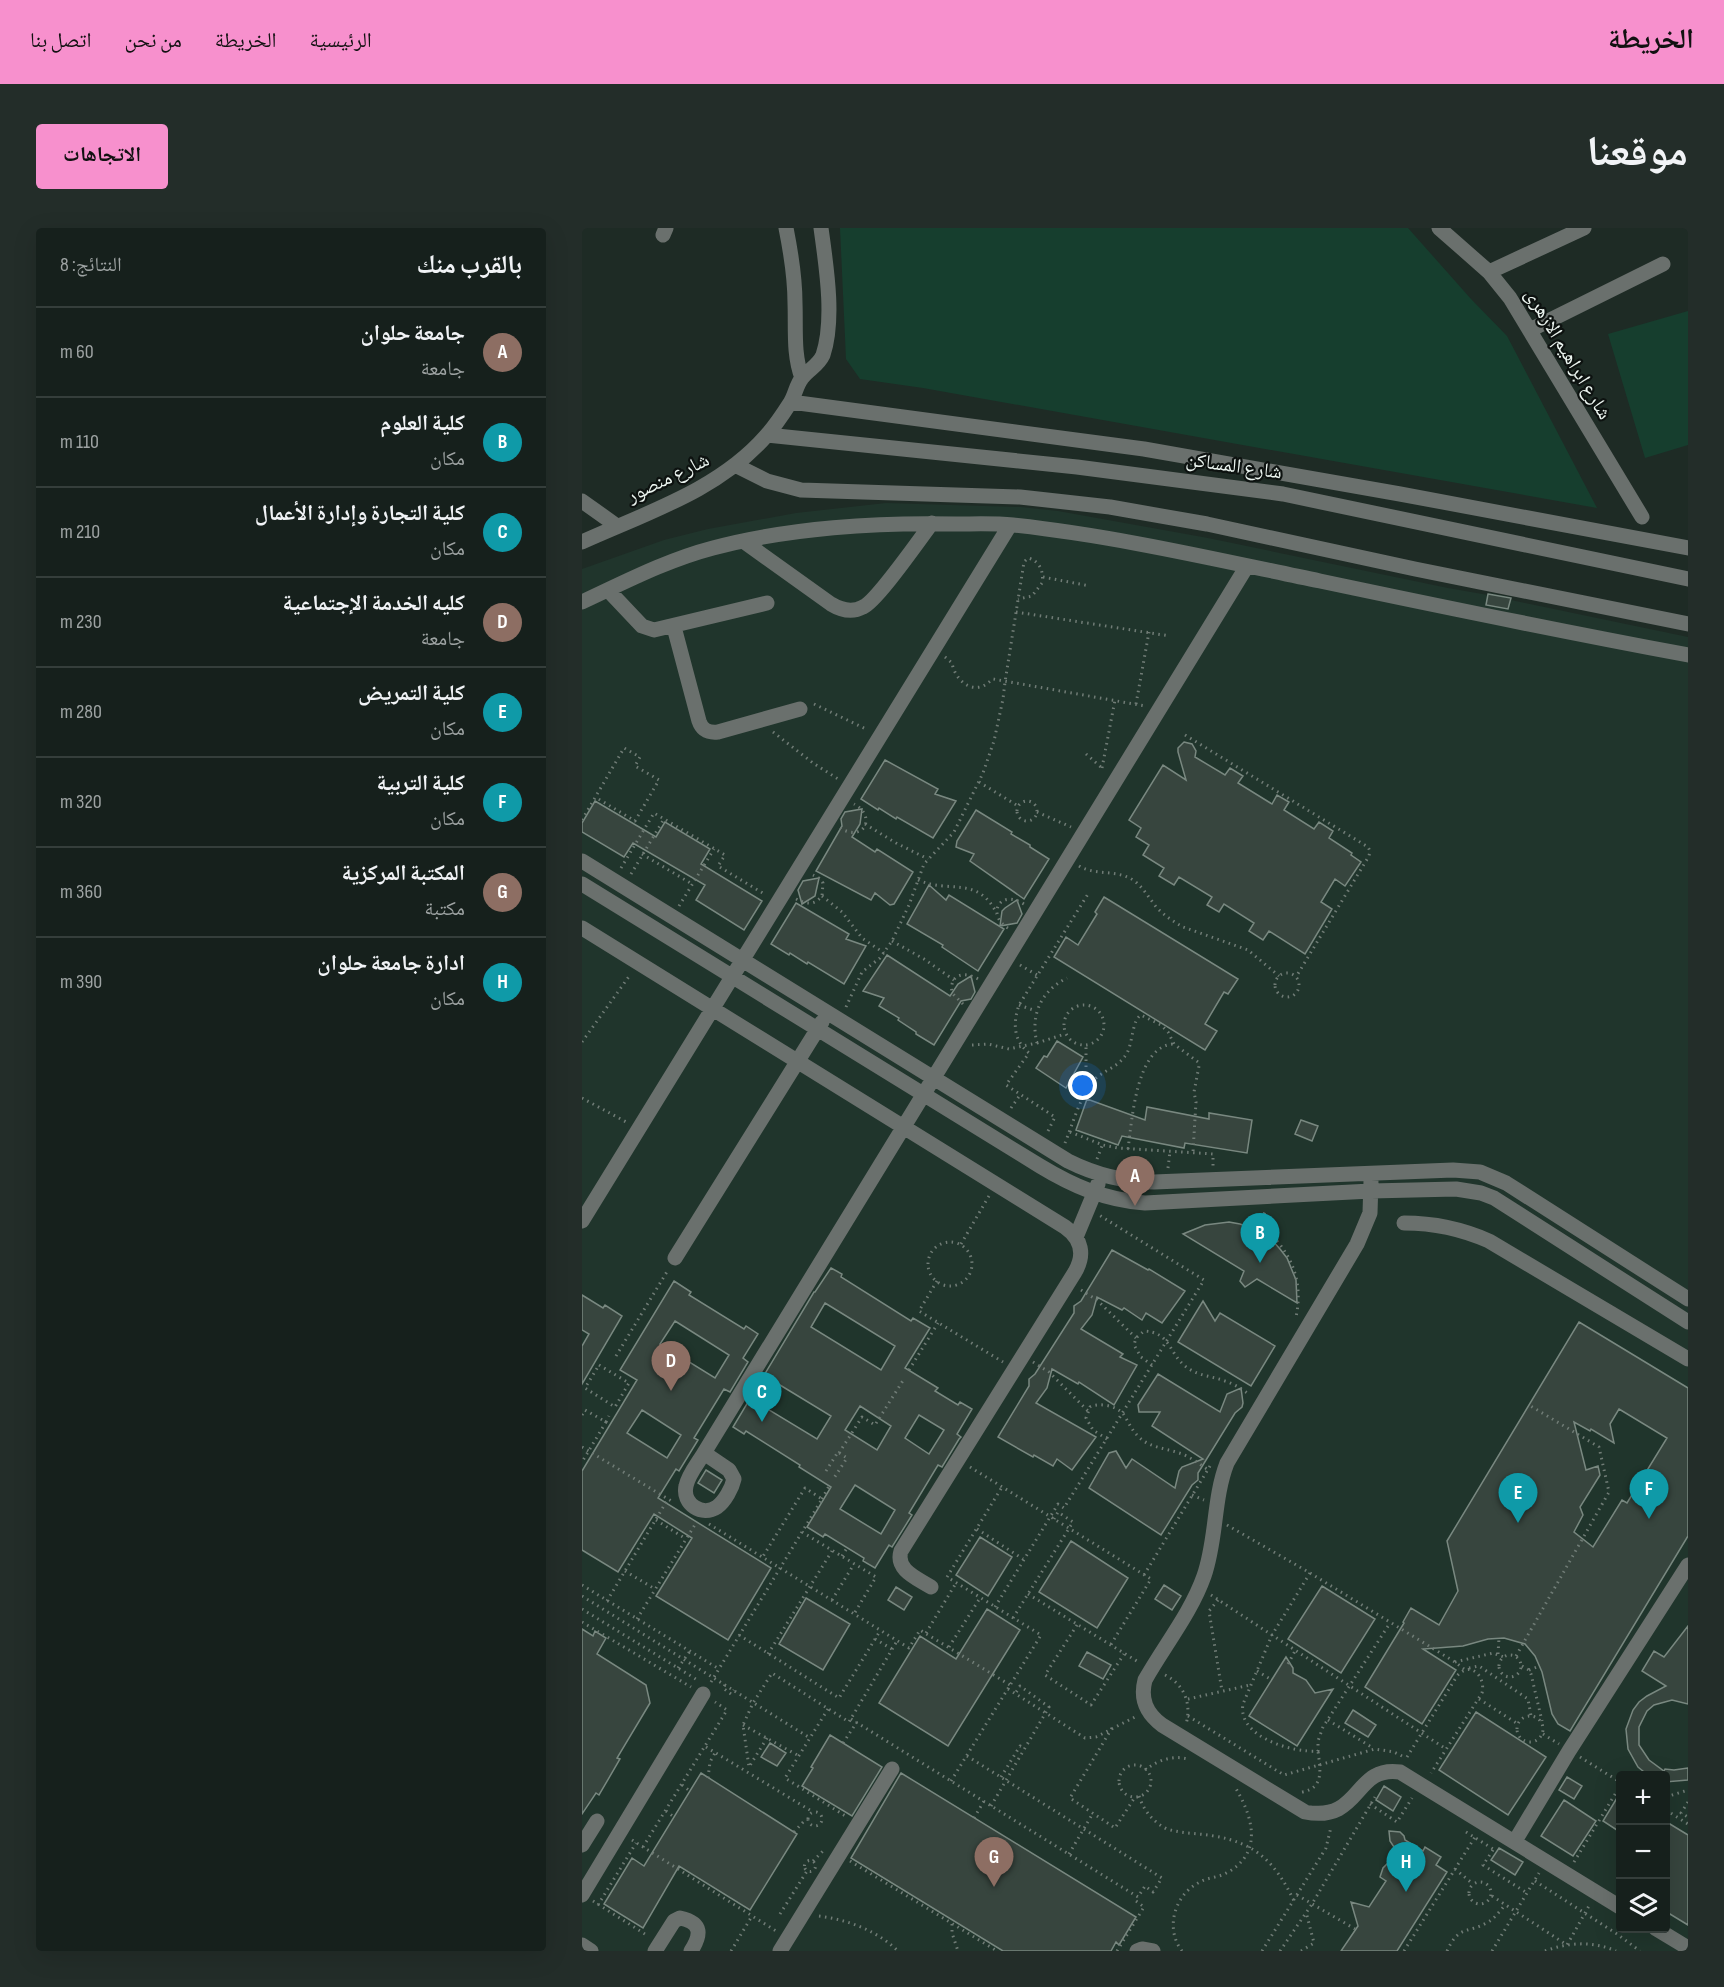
<!DOCTYPE html>
<html lang="ar">
<meta charset="utf-8">
<style>
body{margin:0;font-family:"Sofia Sans Condensed","Noto Naskh Arabic",sans-serif;background:#232d29;color:#f1f3f6;direction:rtl}
.controls{position:absolute;right:18px;bottom:18px;display:grid;overflow:hidden;border-radius:6px;box-shadow:0 6px 24px #0002}
.controls button{width:54px;height:54px;display:grid;place-items:center;padding:0;border:0;border-bottom:2px solid #353e3b;background:#16201c;color:#f1f3f6;font:30px sans-serif}
.you{position:absolute;left:501px;top:858px;width:21px;height:21px;margin:-15px;border:4px solid #fff;border-radius:50%;background:#1a73e8;box-shadow:0 0 0 9px #1a73e833}
.badge{display:grid;place-items:center;width:39px;height:39px;border-radius:50%;background:#f790cd;color:#fff;font-size:20px;font-weight:700}
.pin{position:absolute;translate:-50% -50px;filter:drop-shadow(0 2px 3px #0008)}
.pin::after{content:'';position:absolute;top:32px;width:21px;height:18px;background:inherit;clip-path:polygon(0 0,100% 0,50% 100%)}
.list{margin:0;padding:0;list-style:none}
h2{display:flex;justify-content:space-between;align-items:center;height:78px;margin:0;padding:0 24px;font-size:26px}
h2 small{font-size:20px;font-weight:400;color:#9ea3a3}
.list li{display:grid;grid-template-columns:39px 1fr auto;gap:18px;align-items:center;box-sizing:border-box;height:90px;padding:0 24px;border-top:2px solid #353e3b}
.list b{display:block;font-size:22px;white-space:nowrap}
.list p{margin:0;font-size:20px;white-space:nowrap;color:#9ea3a3}
.list em{font-size:20px;font-style:normal;color:#9ea3a3}
.icon{flex:none;width:33px;height:33px;fill:none;stroke:currentColor;stroke-width:2;stroke-linecap:round;stroke-linejoin:round}
.map{position:relative;flex:none;width:1106px;height:1723px;overflow:hidden;direction:ltr;border-radius:6px}
header{display:flex;align-items:center;gap:36px;box-sizing:border-box;height:84px;padding:0 30px;background:#f790cd;color:#111}
header strong{font-size:28px}
nav{display:flex;gap:33px;margin-inline-start:auto;font-size:21px}
.intro{display:flex;align-items:center;justify-content:space-between;box-sizing:border-box;height:144px;padding:0 36px}
h1{margin:0;font-size:42px}
.button{padding:15px 27px;border-radius:6px;background:#f790cd;color:#111;font-size:21px;font-weight:700}
main{display:flex;gap:36px;padding:0 36px}
aside{flex:1;background:#16201c;border-radius:6px;box-shadow:0 6px 24px #0002}
.map>svg:first-child{display:block}
.built{fill:#20352c;fill-rule:evenodd}
.green{fill:#163e2e}
.building{fill:#37453e;stroke:#798880;stroke-width:1.5;fill-rule:evenodd}
.lines{fill:none;stroke-linecap:round;stroke-linejoin:round}
.path{stroke:#707c76;stroke-width:3;stroke-dasharray:1.5 4.5;stroke-linecap:butt}
.minor{stroke:#6a706d;stroke-width:15}
.labels{text-anchor:middle;dominant-baseline:central;stroke-width:4.5;stroke-linejoin:round;paint-order:stroke}
.street-label{font-size:20px;fill:#ecf5f0;stroke:#0d1210}
</style>
<header>
<strong>الخريطة</strong>
<nav><a>الرئيسية</a><a>الخريطة</a><a>من نحن</a><a>اتصل بنا</a></nav>
</header>
<div class="intro"><h1>موقعنا</h1><a class="button">الاتجاهات</a></div>
<main>
<div class="map">
<svg width="1106" height="1723" viewBox="0 0 1106 1723">
<rect width="100%" height="100%" fill="#1e2b25"/>
<path class="built" d="M304 275 439 279 476 283 626 310 866 360 906 367 907 365 929 369V372L1106 409V1723H0V341L82 312 126 301 214 285ZM1038 1548H1084V1700H1038Z"/>
<path class="green" d="M258 0H826L889 71 925 108 1015 280 341 160 278 151 264 131Z
M1106 83V217L1063 230 1026 106Z"/>
<path class="building" d="M906 366 929 370 926 381 904 377Z
M602 514 610 516 614 523 613 529 643 547 648 540 661 548 656 555 690 576 695 567 707 574 702 582 732 601 737 594 751 603 747 610 770 625 769 627 779 634 763 658 753 651 739 674 750 681 723 726 687 703 681 712 667 703 672 695 642 676 637 684 625 677 630 669 597 649 592 657 577 648 582 640 561 627 567 617 554 609 559 600 547 592 581 537 604 552 596 524V520Z
M303 532 356 561 353 566 374 573 351 610 315 589 314 591 297 580 296 582 279 571Z
M13 573 74 609 83 594 128 621 119 636 180 673 162 702 114 672 123 657 51 615 42 629 0 604V595Z
M280 581 278 596 270 609 293 624 295 621 331 644 312 676 308 677 293 665 289 672 234 643 260 598 259 591 263 584Z
M394 582 430 604 429 606 448 617V619L467 631 442 671 388 633 392 626 374 619 375 613Z
M237 650 233 668 220 676 216 662 221 653Z
M347 657 364 672 367 667 422 701 396 743 360 719 361 717 325 696Z
M522 669 656 751 646 766 642 764 623 796 635 803 623 822 472 729 484 709 496 717 515 686 513 684Z
M435 672 440 686 435 695 418 698 420 683 423 680Z
M214 675 267 706 264 711 284 718 262 756 226 734 225 736 208 725 207 727 189 716Z
M305 727 368 768 376 756 389 748 393 764 389 771 379 773 352 817 334 806V804L316 792 317 790 297 778 302 770 281 763Z
M475 813 501 829 484 860 454 840 462 828 465 829Z
M505 871 563 892 565 879 627 891V885L670 892 665 925 603 915 602 920 540 908 536 917 494 902Z
M719 892 736 898 730 913 713 906Z
M647 994 658 996 674 1002 690 1012 698 1021 705 1030 714 1052 715 1075 675 1051 663 1059 658 1053 662 1043 601 1006 623 997Z
M530 1022 566 1042 567 1041 603 1063 580 1095 564 1085 560 1092 542 1080 540 1082 515 1069 510 1087 499 1101 541 1126 538 1129 555 1137 532 1177 497 1154 496 1156 470 1141 465 1160 454 1175 514 1209 490 1242 475 1231 471 1238 452 1227 451 1229 416 1209 447 1158V1151L453 1146 492 1085V1078L499 1073Z
M249 1040 260 1046 259 1049 329 1093 331 1090 348 1100 323 1140 356 1160 353 1163 376 1177 378 1174 390 1181 375 1206 379 1209 377 1211 360 1239 356 1237 327 1285 330 1287 310 1319 307 1317 293 1340 281 1333 282 1330 243 1306 241 1309 225 1299 249 1259 217 1239 218 1237 164 1203 162 1206 151 1199 232 1064H233ZM243 1075 313 1118 299 1142 229 1099ZM193 1154 249 1188 235 1211 179 1177ZM278 1178 309 1198 295 1222 263 1202ZM337 1187 362 1202 347 1226 323 1210ZM273 1257 313 1282 299 1306 258 1281Z
M92 1053 109 1064 107 1067 162 1101 164 1098 176 1106 161 1130 166 1134 148 1164 142 1161 112 1210 116 1212 97 1243 94 1241 76 1270 189 1340 146 1412 74 1368 110 1310 72 1286 36 1344 0 1322V1243L55 1152 38 1142ZM93 1093 147 1127 133 1150 78 1116ZM60 1182 99 1207 85 1230 45 1205Z
M0 1067 21 1080 23 1077 40 1088 0 1156V1118L7 1106 0 1102Z
M621 1073 633 1093 638 1085 693 1118 669 1158 596 1114Z
M997 1094 1106 1160V1308L988 1503 976 1496 970 1486 960 1444 953 1428 943 1416 922 1410 906 1411 881 1418 841 1421 874 1442 840 1496 783 1459 822 1395 821 1394 829 1380 857 1397 876 1363 865 1313ZM1037 1181 1085 1210 1045 1275 1040 1272 1011 1319 992 1304 1001 1287 998 1279 1018 1247 1016 1238 1004 1242 992 1194 1008 1203 1009 1201 1032 1215 1028 1196Z
M576 1146 638 1184 645 1166 659 1160 661 1175 660 1179 653 1185 616 1245V1252L610 1257 579 1307 507 1260 527 1225 534 1223 544 1240 550 1231 593 1260 597 1243 600 1239 621 1231 570 1198 578 1184H557L556 1177Z
M124 1242 140 1252 132 1265 116 1255Z
M398 1309 430 1329 406 1368 374 1347Z
M489 1313 546 1350 515 1400 457 1364Z
M582 1357 599 1368 590 1382 573 1371Z
M740 1358 793 1391 759 1445 706 1411Z
M314 1359 330 1369 322 1382 306 1372Z
M224 1370 268 1396 241 1442 197 1416Z
M405 1381 438 1402 366 1518 297 1475 338 1408 374 1431Z
M1106 1398V1476L1090 1472 1072 1477 1065 1483 1057 1499V1517L1067 1532 1082 1543 1083 1541 1092 1542 1106 1540V1552L1083 1554V1548H1067L1056 1539 1046 1521 1044 1501 1051 1482 1057 1474 1065 1468 1084 1458 1060 1443 1072 1423 1082 1429Z
M0 1401 11 1408 13 1403 24 1410 15 1426 64 1457 68 1475 35 1530 38 1531 17 1567 14 1565 0 1586Z
M505 1424 529 1437 521 1451 497 1438Z
M704 1429 711 1440V1445L724 1452 733 1465 751 1461 715 1518 667 1488Z
M771 1482 794 1497 786 1509 763 1495Z
M894 1484 964 1529 926 1587 857 1542Z
M248 1507 300 1539 270 1588 220 1558 231 1540 229 1539Z
M188 1515 204 1525 195 1538 179 1529Z
M119 1545 215 1606 168 1682 97 1638 61 1700 22 1676 50 1630 62 1638Z
M319 1545 554 1689 537 1717 534 1714 529 1723H421L269 1630Z
M985 1549 1000 1558 992 1571 977 1562Z
M802 1558 819 1569 811 1583 794 1572Z
M1038 1565V1604L1021 1593Z
M982 1572 1014 1593 991 1628 959 1608Z
M1083 1593 1106 1607V1697L1083 1683Z
M807 1603 818 1604 822 1608 823 1612 841 1623 843 1619 859 1629 854 1637 865 1644 815 1723H759L776 1698 769 1674 787 1679 804 1653 798 1649 801 1640 816 1625 808 1613Z
M917 1620 941 1634 933 1647 909 1632Z"/>
<g class="lines">
<path class="path" d="M461 349 508 358
M434 384 588 408
M363 429 370 435C372 447 383 462 398 459 403 458 407 454 411 451L563 478
M232 476 286 502
M554 476 567 404
M191 504 231 535 256 551
M603 507 786 619 788 623 787 628 714 749
M504 526 521 541
M520 540 533 472
M397 554 436 578
M435 583a10 10 0 1 1 20 0a10 10 0 1 1-20 0Z
M455 584 489 599
M0 592 42 520 58 529 53 538 77 552 53 593 13 569
M283 596 314 615 346 631
M258 600C282 615 295 588 272 576
M60 626 110 656
M497 638C514 648 534 641 551 652 561 659 567 670 575 680 583 688 592 694 601 699L666 722 697 748
M39 640 72 585 143 627 136 638 184 667
M49 646 82 591
M336 652C368 666 396 647 415 686
M240 668 260 684 280 710 302 725
M214 671C224 676 232 678 240 668L241 655 237 650 231 647
M97 678 132 621
M426 700C405 688 416 660 442 676
M310 713 342 731 372 752
M438 737 455 747
M693 757a12 12 0 1 1 24 0a12 12 0 1 1-24 0Z
M381 776 370 765C367 746 382 743 396 751
M482 797a20 20 0 1 1 40 0a20 20 0 1 1-40 0Z
M437 777 454 783
M264 779 280 744 298 730 310 713 327 677 342 636 372 604 401 545 412 513 421 471 423 454 442 334 446 330C458 333 462 344 460 355L450 368 436 371
M0 814 48 747
M455 815 483 806
M390 817 406 816 427 821 455 815C448 787 459 763 485 750
M504 863V817
M0 870 46 895
M429 880 438 867
M466 903 473 889 424 857 447 825C431 812 431 795 437 777L506 666
M488 904 521 917 536 920 631 926V938
M483 915C490 898 500 863 513 851 524 841 537 839 545 825 551 814 550 792 559 787L579 797 586 804 592 816 616 834 617 838 612 864 614 874 611 924
M546 921C550 893 554 817 592 816
M515 931 520 918
M586 940 588 923
M677 997C708 1019 722 1052 714 1089
M674 1002 684 982
M346 1036a22 22 0 1 1 44 0a22 22 0 1 1-44 0Z
M379 1016 407 968
M355 1053 337 1083 421 1134
M499 1062 515 1072 554 1110
M34 1128 86 1042
M451 1134 467 1144 506 1183
M17 1137 47 1155 33 1179 3 1160Z
M570 1137 559 1129 552 1117 554 1110 562 1103C588 1104 587 1125 603 1138 615 1148 630 1148 643 1153 652 1156 660 1161 668 1167
M327 1142 356 1095
M0 1187 3 1182 24 1194 0 1234
M24 1194 27 1188
M525 1211 511 1202 504 1190 508 1179C517 1174 536 1178 542 1187 547 1195 550 1203 558 1210 569 1220 583 1220 597 1225 607 1228 616 1235 625 1241
M0 1219 91 1274
M257 1225 280 1189 293 1197 322 1151
M388 1239 569 1351 528 1418
M244 1243 256 1224 265 1230 252 1250
M610 1267 622 1272
M240 1271 247 1258
M74 1292 104 1311
M127 1296 327 1420 338 1402 428 1457
M645 1297 728 1345 873 1434 882 1441
M395 1301 441 1331
M220 1304 294 1349 272 1386
M260 1328 265 1320
M43 1343 73 1361
M728 1345 690 1407 661 1476C655 1509 711 1525 736 1523V1513L741 1499 808 1395
M562 1347 628 1238
M0 1357 137 1441
M446 1366 558 1435
M629 1367 864 1521
M0 1368 228 1510
M250 1372 272 1336
M636 1372 627 1383 640 1463
M25 1373 86 1271
M413 1379 476 1276 482 1280 622 1052 517 987
M0 1381 117 1453
M431 1390 491 1294 476 1284 472 1291
M55 1391 114 1295
M0 1394 109 1459
M495 1397 463 1447 509 1477 542 1426
M344 1405 374 1355
M157 1407 257 1470 298 1403
M293 1411 310 1421
M367 1419 398 1370
M186 1426 250 1323
M916 1426 917 1410
M917 1438a11 11 0 1 1 22 0a11 11 0 1 1-22 0Z
M934 1428 1027 1264 1017 1219 947 1177
M873 1434 911 1425 922 1429
M706 1436 713 1423
M940 1438 947 1442 949 1446 960 1493
M96 1440 108 1423
M887 1440 897 1438 946 1471 949 1488
M947 1442 958 1438
M675 1443 690 1452
M583 1447C602 1456 610 1476 604 1496
M129 1454 240 1271 223 1260 180 1330
M143 1457 141 1460 149 1466 152 1462
M426 1461 503 1510 514 1509 553 1489
M606 1471 668 1457
M897 1471 936 1496
M246 1481 203 1550 265 1589
M935 1501a13 13 0 1 1 26 0a13 13 0 1 1-26 0Z
M606 1488 702 1547 793 1521 812 1524 824 1530
M269 1491 556 1669 563 1658 571 1664 580 1650 385 1528
M746 1492 791 1520
M161 1497 217 1528
M530 1500 488 1570 533 1600 553 1569
M961 1506 977 1516
M185 1510 167 1539 161 1497 171 1475 190 1445 267 1494 315 1413
M261 1515 275 1494
M124 1519 231 1584
M825 1529 875 1448C889 1432 904 1449 900 1465L849 1545
M998 1529 1038 1554
M537 1553a16 16 0 1 1 32 0a16 16 0 1 1-32 0Z
M563 1542C576 1532 591 1527 606 1531
M419 1549 438 1518 443 1520
M126 1550 128 1534 133 1525
M369 1553 459 1407 365 1349 420 1259
M100 1557 108 1563
M720 1564C743 1560 738 1540 736 1523
M557 1568C562 1583 571 1594 585 1601 601 1606 616 1605 632 1608 674 1615 694 1635 712 1673
M1084 1569 1106 1562
M1106 1574 1099 1585 1106 1589
M788 1576 815 1594 830 1570
M409 1578 467 1479 438 1458 433 1466
M1084 1582 1106 1596
M84 1583 92 1589
M226 1591a7 7 0 1 1 14 0a7 7 0 1 1-14 0Z
M392 1590 402 1573
M1084 1590 1087 1584
M212 1604 224 1591
M884 1604 911 1621
M50 1612 194 1703
M61 1619 145 1482 133 1474
M911 1622 901 1637 945 1665
M487 1626 511 1585
M222.5 1638a5.5 5.5 0 1 1 11 0a5.5 5.5 0 1 1-11 0Z
M231 1633 242 1622
M268 1633 415 1723
M992 1634 1038 1558
M873 1641 891 1656
M953 1653 1035 1706 1058 1723
M887 1665a11 11 0 1 1 22 0a11 11 0 1 1-22 0Z
M715 1667 773 1701
M910 1668 985 1717 1008 1676
M11 1673 66 1708
M16 1677 54 1615
M198 1686 225 1643
M237 1688C266 1692 294 1702 316 1723
M370 1696V1705L376 1723
M149 1723 170 1688
M535 1723 562 1679 554 1673 556 1669
M600 1723C583 1701 592 1668 616 1655 625 1649 637 1650 646 1644 682 1624 670 1587 653 1559
M680 1723 744 1620 749 1599
M698 1723 730 1676 793 1569
M719 1723 732 1715 724 1684
M822 1723 893 1609
M865 1723C877 1696 887 1706 906 1694 913 1690 918 1683 923 1677
M910 1723 957 1645
M963 1723C987 1714 1011 1713 1034 1723"/>
<path class="minor" d="M204 0C209 25 213 50 213 75 214 101 211 126 220 150
M857 0 907 44 928 70 1060 289
M81 7 84 0
M907 44 1002 0
M948 102 1081 36
M209 174 562 221 818 266 1106 320
M185 207 495 239 701 266 1106 351
M153 237 185 253 219 262 438 269 528 279 625 296 833 341 1106 396
M0 273 35 298
M161 313 249 376C259 382 270 385 281 379 295 373 337 312 350 295
M0 314C64 285 137 262 184 208 193 198 201 186 208 175 213 168 214 157 220 150 227 141 236 138 241 127 253 91 244 37 239 0
M26 362 60 398 72 402 185 375
M0 374C43 354 85 332 131 320 206 300 296 294 374 296 392 296 412 295 431 297 534 308 636 332 738 353 861 379 983 404 1106 427
M92 399 117 493C120 502 126 505 136 504L218 481
M0 633 486 933C514 947 540 954 572 954L871 942 898 944 924 955 1106 1071
M0 656 458 938C491 958 523 972 563 975L789 963 874 961 899 965 912 970 1106 1094
M0 700 483 999C500 1011 503 1027 493 1044L319 1323C313 1342 335 1350 349 1359
M789 953 788 985 775 1016 645 1235C631 1271 635 1311 622 1348 609 1385 582 1418 563 1452 558 1471 564 1485 580 1497L723 1584C780 1595 771 1537 818 1544L1038 1679
M0 993 428 297
M822 995C853 995 880 1001 907 1013L1106 1131
M494 1009 516 956
M93 1030 240 794
M122 1225 147 1242 152 1251C150 1260 143 1273 135 1279 120 1289 100 1276 104 1258 106 1247 116 1235 122 1225L665 338
M933 1613 987 1523 1106 1337
M0 1617 15 1593
M0 1667 121 1466
M1073 1700 1106 1720
M0 1717 9 1723
M73 1723 92 1693 98 1690C121 1695 119 1707 109 1723
M198 1723 310 1541
M555 1723 560 1721 571 1723"/>
</g>
<g class="labels">
<g class="street-label">
<text transform="translate(986 126) rotate(59)">شارع ابراهيم الازهرى</text>
<text transform="translate(652 238) rotate(8)">شارع المساكن</text>
<text transform="translate(86 250) rotate(-26)">شارع منصور</text>
</g>
</g>
</svg>
<div class="controls">
<button>+</button>
<button>−</button>
<button><svg class="icon" aria-label="layers" viewBox="0 0 24 24"><path d="M12 4l9 5-9 5-9-5zM3 14l9 5 9-5"/></svg></button>
</div>
<div class="you"></div>
<div class="pin badge" style="left:553px;top:978px;background:#8d6e63">A</div>
<div class="pin badge" style="left:678px;top:1035px;background:#0f9aa8">B</div>
<div class="pin badge" style="left:180px;top:1194px;background:#0f9aa8">C</div>
<div class="pin badge" style="left:89px;top:1163px;background:#8d6e63">D</div>
<div class="pin badge" style="left:936px;top:1295px;background:#0f9aa8">E</div>
<div class="pin badge" style="left:1067px;top:1291px;background:#0f9aa8">F</div>
<div class="pin badge" style="left:412px;top:1659px;background:#8d6e63">G</div>
<div class="pin badge" style="left:824px;top:1664px;background:#0f9aa8">H</div>
</div>
<aside>
<h2>بالقرب منك<small>النتائج: 8</small></h2>
<ul class="list">
<li><span class="badge" style="background:#8d6e63">A</span><div><b>جامعة حلوان</b><p>جامعة</p></div><em>60 m</em></li>
<li><span class="badge" style="background:#0f9aa8">B</span><div><b>كلية العلوم</b><p>مكان</p></div><em>110 m</em></li>
<li><span class="badge" style="background:#0f9aa8">C</span><div><b>كلية التجارة وإدارة الأعمال</b><p>مكان</p></div><em>210 m</em></li>
<li><span class="badge" style="background:#8d6e63">D</span><div><b>كليه الخدمة الإجتماعية</b><p>جامعة</p></div><em>230 m</em></li>
<li><span class="badge" style="background:#0f9aa8">E</span><div><b>كلية التمريض</b><p>مكان</p></div><em>280 m</em></li>
<li><span class="badge" style="background:#0f9aa8">F</span><div><b>كلية التربية</b><p>مكان</p></div><em>320 m</em></li>
<li><span class="badge" style="background:#8d6e63">G</span><div><b>المكتبة المركزية</b><p>مكتبة</p></div><em>360 m</em></li>
<li><span class="badge" style="background:#0f9aa8">H</span><div><b>ادارة جامعة حلوان</b><p>مكان</p></div><em>390 m</em></li>
</ul>
</aside>
</main>
